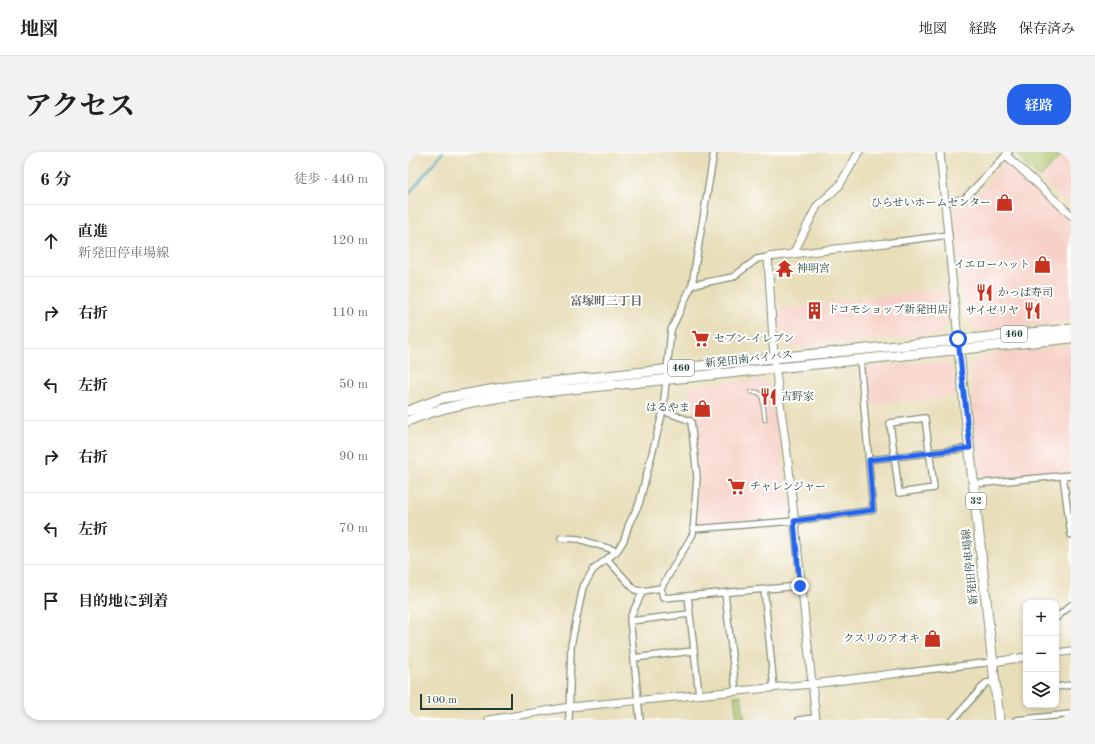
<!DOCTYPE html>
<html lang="ja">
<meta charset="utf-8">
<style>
body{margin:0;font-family:"Old Standard TT","Noto Serif JP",serif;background:#f2f2f2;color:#202124}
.controls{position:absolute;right:12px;bottom:12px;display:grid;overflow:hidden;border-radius:8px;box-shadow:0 2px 6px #0003}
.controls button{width:36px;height:36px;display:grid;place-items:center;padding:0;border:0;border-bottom:1px solid #e0e0e0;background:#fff;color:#202124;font:20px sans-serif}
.scale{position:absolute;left:12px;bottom:10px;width:93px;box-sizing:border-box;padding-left:4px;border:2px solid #1f3d34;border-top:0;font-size:11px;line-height:14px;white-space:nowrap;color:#1f3d34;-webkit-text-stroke:3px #fff;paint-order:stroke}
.stop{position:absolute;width:12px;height:12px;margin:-9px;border:3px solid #2563eb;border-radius:50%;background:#fff}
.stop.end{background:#2563eb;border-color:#fff;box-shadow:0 1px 4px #0008}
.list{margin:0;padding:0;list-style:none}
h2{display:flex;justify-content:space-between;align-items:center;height:52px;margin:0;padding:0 16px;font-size:17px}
h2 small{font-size:13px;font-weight:400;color:#757577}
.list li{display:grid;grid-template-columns:26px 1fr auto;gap:12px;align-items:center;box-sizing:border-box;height:72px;padding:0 16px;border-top:1px solid #e0e0e0}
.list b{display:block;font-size:15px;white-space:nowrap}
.list p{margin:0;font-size:13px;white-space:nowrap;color:#757577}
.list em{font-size:13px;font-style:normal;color:#757577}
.icon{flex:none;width:22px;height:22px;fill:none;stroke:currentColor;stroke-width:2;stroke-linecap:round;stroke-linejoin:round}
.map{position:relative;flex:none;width:663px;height:568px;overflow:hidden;border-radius:16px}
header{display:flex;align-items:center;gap:24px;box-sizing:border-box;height:56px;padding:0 20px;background:#fff;border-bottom:1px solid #e0e0e0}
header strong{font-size:19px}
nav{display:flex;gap:22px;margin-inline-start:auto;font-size:14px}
.intro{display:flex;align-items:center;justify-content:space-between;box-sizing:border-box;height:96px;padding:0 24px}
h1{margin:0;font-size:28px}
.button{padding:10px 18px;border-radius:16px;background:#2563eb;color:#fff;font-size:14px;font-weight:700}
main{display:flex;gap:24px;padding:0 24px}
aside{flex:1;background:#fff;border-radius:16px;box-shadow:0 2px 6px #0003}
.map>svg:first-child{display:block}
.built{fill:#f7d1c7}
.green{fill:#abc46a;stroke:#65804f}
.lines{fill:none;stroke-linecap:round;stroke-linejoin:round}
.stream{stroke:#44a8c4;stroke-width:2}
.service-casing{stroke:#848e76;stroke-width:5}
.minor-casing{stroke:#848e76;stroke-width:8}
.tertiary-casing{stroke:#848e76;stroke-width:9}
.primary-casing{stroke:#848e76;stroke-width:11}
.trunk-casing{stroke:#848e76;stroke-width:11}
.service{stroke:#fff;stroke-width:3}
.minor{stroke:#fff;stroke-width:5.5}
.tertiary{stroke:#fff;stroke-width:7}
.primary{stroke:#fff;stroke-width:9}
.trunk{stroke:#fff;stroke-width:9}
.route{stroke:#2563eb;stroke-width:5}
.labels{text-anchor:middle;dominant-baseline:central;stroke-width:4;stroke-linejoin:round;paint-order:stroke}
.shield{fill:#fff;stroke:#627771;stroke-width:1}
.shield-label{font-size:10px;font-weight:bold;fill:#1f3d34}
.poi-label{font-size:11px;fill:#1f3d34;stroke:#fff;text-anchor:start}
.street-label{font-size:11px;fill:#1f3d34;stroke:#fff}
.neighbourhood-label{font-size:12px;font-weight:bold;fill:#666465;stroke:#fff}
</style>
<header>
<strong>地図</strong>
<nav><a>地図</a><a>経路</a><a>保存済み</a></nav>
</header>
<div class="intro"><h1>アクセス</h1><a class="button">経路</a></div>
<main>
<aside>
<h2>6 分<small>徒歩 · 440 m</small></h2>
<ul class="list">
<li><svg class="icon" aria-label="ahead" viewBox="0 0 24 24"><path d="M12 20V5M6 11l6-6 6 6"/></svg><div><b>直進</b><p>新発田停車場線</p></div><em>120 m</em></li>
<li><svg class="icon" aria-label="right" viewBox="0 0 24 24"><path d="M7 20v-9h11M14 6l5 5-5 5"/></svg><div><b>右折</b></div><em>110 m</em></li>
<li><svg class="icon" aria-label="left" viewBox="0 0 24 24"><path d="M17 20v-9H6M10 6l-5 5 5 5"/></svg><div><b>左折</b></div><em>50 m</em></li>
<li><svg class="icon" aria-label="right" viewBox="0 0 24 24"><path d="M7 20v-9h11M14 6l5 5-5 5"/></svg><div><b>右折</b></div><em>90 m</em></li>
<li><svg class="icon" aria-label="left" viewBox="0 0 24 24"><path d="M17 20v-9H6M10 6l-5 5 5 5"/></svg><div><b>左折</b></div><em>70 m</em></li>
<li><svg class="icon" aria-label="arrive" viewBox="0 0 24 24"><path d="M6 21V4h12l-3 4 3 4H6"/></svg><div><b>目的地に到着</b></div></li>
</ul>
</aside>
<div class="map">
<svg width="663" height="568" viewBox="0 0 663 568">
<rect width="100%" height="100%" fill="#fff"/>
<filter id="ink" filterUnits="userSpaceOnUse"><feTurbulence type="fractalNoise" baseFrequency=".025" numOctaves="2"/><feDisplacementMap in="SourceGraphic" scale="8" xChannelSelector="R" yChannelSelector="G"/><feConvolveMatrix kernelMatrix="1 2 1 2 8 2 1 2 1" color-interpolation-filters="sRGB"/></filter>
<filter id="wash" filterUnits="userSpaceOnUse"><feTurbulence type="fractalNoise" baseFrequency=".012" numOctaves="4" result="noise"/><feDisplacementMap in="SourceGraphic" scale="16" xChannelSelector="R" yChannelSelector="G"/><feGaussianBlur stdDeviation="0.9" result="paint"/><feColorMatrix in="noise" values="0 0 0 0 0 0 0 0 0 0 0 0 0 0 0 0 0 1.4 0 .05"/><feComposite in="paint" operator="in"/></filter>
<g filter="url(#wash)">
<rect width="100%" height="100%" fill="#e8deb9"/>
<path class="built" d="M658 0H663V55L633 27Z
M604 13 657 63 663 66V170L573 179 557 167 545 60 562 50 594 14Z
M538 136 542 167 530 182 388 196 373 187 369 157Z
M663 193V319L580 327 572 321 562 217 573 203Z
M534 208 546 219 549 244 460 253 456 216Z
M351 227 366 237 381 359 379 363 288 372 292 324 282 234Z"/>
<path class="green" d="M610 0H656L632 26 614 10 615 8 610 5Z
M333 543 337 568H329L326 544Z"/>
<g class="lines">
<path class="stream" d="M0 43 35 0"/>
</g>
</g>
<g filter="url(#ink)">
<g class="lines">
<defs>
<path id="service" d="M343 240H349L354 243 357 268"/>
<path id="minor" d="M538 50 556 47 601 0
M478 91 541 83
M284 133 325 125 349 107 360 105
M255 259 283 269 289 325 285 382 253 436 255 446 392 434
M517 266 526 336 491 341 482 271Z
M461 308 562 296
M655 324 663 383
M566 332 663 323
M285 377 386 369 465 358 452 207
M153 386 171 387 209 399
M200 408 227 438 235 439 253 436
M356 437 366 536
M317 441 328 539
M280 444 291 543
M648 466 663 453
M222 469 281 462
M226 506 285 499
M492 521 585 510
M648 535 663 533
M161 568 163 494 175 435 185 418 209 399 216 388 221 372 231 352 255 259 263 178 284 133 306 0
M232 568 222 466 235 439
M391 568 407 566
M545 568 578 531 588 530
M608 568 663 562"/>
<path id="tertiary" d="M532 0 550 187
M598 3 663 63
M385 102 478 91
M648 501 663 499
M585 510 618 505
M81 568 162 555 404 532 492 521
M408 568 381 317 366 206 360 105 385 102 409 54 431 34 451 0"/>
<path id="primary" d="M550 190 591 568"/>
<path id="trunk" d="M0 259 35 246 106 234 366 206 663 177
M0 269C36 253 76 248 115 242L663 186"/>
</defs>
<use href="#service" class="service-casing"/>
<use href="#minor" class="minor-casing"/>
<use href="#tertiary" class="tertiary-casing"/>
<use href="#primary" class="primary-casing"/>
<use href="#trunk" class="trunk-casing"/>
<use href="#service" class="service"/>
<use href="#minor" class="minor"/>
<use href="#tertiary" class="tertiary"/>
<use href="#primary" class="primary"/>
<use href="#trunk" class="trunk"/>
</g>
</g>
<g class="lines" filter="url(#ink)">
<path class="route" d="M392 434 386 369 465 358 461 308 562 296 550 187"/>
</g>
<defs>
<symbol id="shop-bare" viewBox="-9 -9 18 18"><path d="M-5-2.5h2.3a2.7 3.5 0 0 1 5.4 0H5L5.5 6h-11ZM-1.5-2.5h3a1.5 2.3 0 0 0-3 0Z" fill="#c8321e" stroke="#fff" stroke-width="2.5" paint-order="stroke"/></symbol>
<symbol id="temple-bare" viewBox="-9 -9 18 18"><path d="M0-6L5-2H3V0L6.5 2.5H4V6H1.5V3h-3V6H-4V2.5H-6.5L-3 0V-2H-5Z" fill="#c8321e" stroke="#fff" stroke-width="2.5" paint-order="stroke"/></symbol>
<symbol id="restaurant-bare" viewBox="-9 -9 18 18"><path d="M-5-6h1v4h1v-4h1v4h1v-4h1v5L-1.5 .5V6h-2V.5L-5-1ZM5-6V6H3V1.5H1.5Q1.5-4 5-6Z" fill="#c8321e" stroke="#fff" stroke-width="2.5" paint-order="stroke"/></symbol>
<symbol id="building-bare" viewBox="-9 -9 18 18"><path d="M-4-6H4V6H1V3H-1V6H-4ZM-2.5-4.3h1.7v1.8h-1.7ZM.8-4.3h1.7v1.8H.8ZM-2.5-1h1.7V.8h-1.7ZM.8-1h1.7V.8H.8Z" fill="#c8321e" stroke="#fff" stroke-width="2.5" paint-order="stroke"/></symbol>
<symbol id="supermarket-bare" viewBox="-9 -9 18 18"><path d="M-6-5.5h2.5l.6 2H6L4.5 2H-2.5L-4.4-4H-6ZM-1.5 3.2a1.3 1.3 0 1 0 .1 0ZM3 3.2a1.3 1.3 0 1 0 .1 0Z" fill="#c8321e" stroke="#fff" stroke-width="2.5" paint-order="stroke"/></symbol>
</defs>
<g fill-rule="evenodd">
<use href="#shop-bare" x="584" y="38" width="25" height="25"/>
<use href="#shop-bare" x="622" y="100" width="25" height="25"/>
<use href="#temple-bare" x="364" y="104" width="25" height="25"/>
<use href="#restaurant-bare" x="564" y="128" width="25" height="25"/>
<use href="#building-bare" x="394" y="146" width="25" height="25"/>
<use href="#restaurant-bare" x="612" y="146" width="25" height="25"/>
<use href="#supermarket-bare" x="280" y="174" width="25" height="25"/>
<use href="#restaurant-bare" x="348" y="232" width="25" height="25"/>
<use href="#shop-bare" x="282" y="244" width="25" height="25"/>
<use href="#supermarket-bare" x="316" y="322" width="25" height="25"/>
<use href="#shop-bare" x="512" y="474" width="25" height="25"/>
</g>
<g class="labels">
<g class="shield">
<rect x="593" y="174" width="26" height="16" rx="3"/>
<rect x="260" y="208" width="26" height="16" rx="3"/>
<rect x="558" y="341" width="20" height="16" rx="3"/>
</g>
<g class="shield-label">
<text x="606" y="182">460</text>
<text x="273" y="216">460</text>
<text x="568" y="349">32</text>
</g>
<g class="poi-label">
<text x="583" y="51" text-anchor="end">ひらせいホームセンター</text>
<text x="622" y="113" text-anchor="end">イエローハット</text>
<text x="389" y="117">神明宮</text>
<text x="590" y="141">かっぱ寿司</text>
<text x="420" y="158">ドコモショップ新発田店</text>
<text x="611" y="159" text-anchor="end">サイゼリヤ</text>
<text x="306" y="187">セブン-イレブン</text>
<text x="373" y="245">吉野家</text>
<text x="282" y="256" text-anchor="end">はるやま</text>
<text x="342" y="335">チャレンジャー</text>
<text x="512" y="487" text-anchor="end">クスリのアオキ</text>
</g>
<g class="street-label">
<text transform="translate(341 208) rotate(-6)">新発田南バイパス</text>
<text transform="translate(563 415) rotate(-96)">新発田停車場線</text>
</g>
<g class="neighbourhood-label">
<text x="198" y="150">富塚町三丁目</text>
</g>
</g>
</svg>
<div class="controls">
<button>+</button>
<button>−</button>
<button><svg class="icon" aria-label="layers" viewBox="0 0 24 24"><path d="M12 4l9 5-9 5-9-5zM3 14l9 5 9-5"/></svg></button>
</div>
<div class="scale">100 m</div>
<div class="stop" style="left:550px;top:187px"></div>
<div class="stop end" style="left:392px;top:434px"></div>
</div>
</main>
